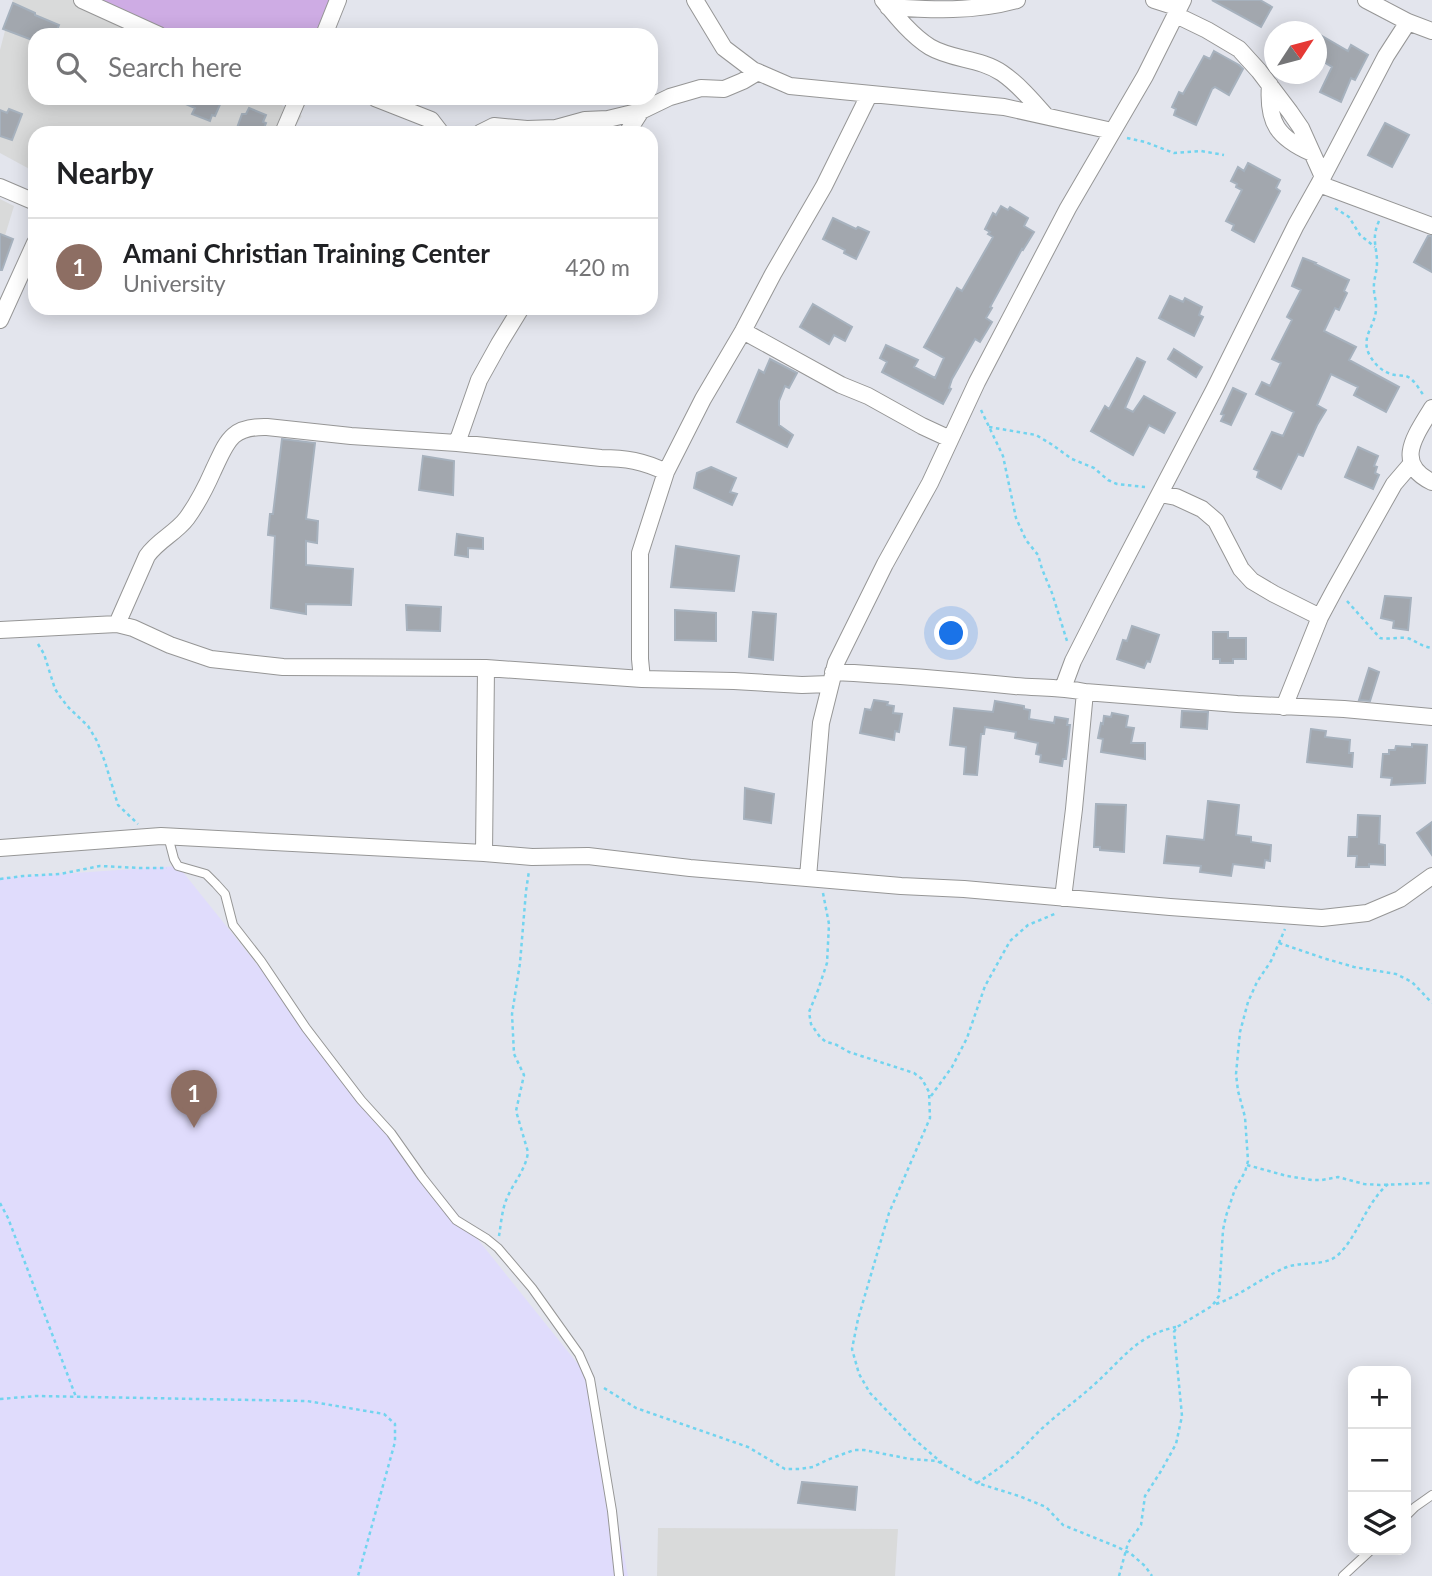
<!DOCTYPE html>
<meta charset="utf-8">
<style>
body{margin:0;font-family:Lato,sans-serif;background:#f2f2f2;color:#202124}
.controls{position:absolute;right:21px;bottom:21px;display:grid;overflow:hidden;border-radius:14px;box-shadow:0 4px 18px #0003}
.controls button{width:63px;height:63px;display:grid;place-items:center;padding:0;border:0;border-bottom:2px solid #e0e0e0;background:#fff;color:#202124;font:35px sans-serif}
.compass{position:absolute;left:1264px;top:21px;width:63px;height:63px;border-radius:50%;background:#fff;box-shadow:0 4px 18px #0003;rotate:54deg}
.you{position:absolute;left:952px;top:634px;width:24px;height:24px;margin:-18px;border:5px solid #fff;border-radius:50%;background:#1a73e8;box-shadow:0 0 0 10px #1a73e833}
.badge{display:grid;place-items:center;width:46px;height:46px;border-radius:50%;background:#185d68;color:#fff;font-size:23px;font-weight:700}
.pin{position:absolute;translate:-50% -58px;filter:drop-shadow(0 2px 4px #0008)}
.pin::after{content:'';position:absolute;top:37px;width:24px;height:21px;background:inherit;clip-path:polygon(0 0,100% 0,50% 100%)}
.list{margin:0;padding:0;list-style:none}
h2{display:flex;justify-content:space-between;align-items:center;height:91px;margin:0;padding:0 28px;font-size:30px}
h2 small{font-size:23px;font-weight:400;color:#757577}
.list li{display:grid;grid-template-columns:46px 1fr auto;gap:21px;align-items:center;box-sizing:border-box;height:98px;padding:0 28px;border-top:2px solid #e0e0e0}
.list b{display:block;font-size:26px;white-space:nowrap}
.list p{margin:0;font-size:23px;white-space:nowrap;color:#757577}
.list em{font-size:23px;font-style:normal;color:#757577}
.icon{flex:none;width:38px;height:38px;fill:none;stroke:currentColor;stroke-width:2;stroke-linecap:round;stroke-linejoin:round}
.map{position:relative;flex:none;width:1432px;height:1576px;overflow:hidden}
.search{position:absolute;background:#fff;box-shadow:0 4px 18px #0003;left:28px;top:28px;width:630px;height:77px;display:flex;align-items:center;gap:18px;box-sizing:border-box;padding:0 24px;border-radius:21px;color:#757577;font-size:26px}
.panel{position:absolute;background:#fff;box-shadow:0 4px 18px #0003;left:28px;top:126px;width:630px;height:189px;border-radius:21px}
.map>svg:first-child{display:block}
.residential{fill:#d9dada}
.education{fill:#e0dcfc}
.grass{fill:#ceace4}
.building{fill:#a2a7ae;stroke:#a6b1bd;stroke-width:2}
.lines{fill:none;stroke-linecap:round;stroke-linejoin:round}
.service-casing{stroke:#969696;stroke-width:10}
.minor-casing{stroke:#969696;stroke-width:18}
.path{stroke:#72d4ef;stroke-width:2.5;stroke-dasharray:3.5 3.5;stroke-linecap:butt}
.service{stroke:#fff;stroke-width:8}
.minor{stroke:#fff;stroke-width:16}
</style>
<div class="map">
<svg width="1432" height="1576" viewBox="0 0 1432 1576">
<rect width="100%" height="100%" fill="#e3e5ed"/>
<path class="residential" d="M13 0H87L152 35H35V98H268L302 116 291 133H35V172L0 153V50Z
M0 199 14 206 0 252Z
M658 1528 898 1529 895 1576H657Z"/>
<path class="education" d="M178 866 590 1379 628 1576H0V878Z"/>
<path class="grass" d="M100 0H345L330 35H178Z"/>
<path class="building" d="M1212 0H1260L1272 7 1261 27Z
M13 3 35 13V15L59 25 55 35H35V41L3 29Z
M1317 33 1348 51 1351 45 1368 55 1355 80 1351 78 1341 102 1320 92 1332 67 1317 58Z
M1214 51 1239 65 1243 69 1229 95 1215 87 1212 89 1196 125 1174 115 1176 109 1172 107 1179 92 1183 94 1204 56 1210 59Z
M172 98H215L222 100 215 116 212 115 210 121 192 114 195 108Z
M249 108 266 115 263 122 266 123 262 133H240L241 130 237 128 242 114H246Z
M9 109 22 114 12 140 0 136V110L7 113Z
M1385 123 1409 135 1392 167 1368 155Z
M1248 163 1280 180 1276 188 1280 191 1254 242 1232 230 1234 225 1226 221 1242 190 1236 187 1237 184 1231 181 1238 167 1244 171Z
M1001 206 1008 210 1010 207 1028 218 1024 226 1034 232 1023 250 1022 249 990 307 992 308 986 318 992 322 980 342 975 339 952 379 949 388 951 389 943 404 882 372 887 362 880 358 886 345 918 360 914 367 935 378 944 358 924 347 957 288 962 291 993 237 988 234 990 232 985 229 993 213 996 215Z
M833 218 856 229 858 227 869 232 856 259 844 253 845 250 823 239Z
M0 234 13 239 2 270H0Z
M1428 236H1432V272L1414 262Z
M1303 258 1316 263 1315 264 1349 280 1344 291 1347 293 1339 310 1335 308 1324 331 1356 347 1349 360 1399 387 1386 412 1354 395 1358 387 1331 374 1317 405 1326 410 1317 425 1303 456 1298 454 1281 489 1257 477 1259 471 1254 469 1272 432 1283 436 1294 412 1256 394 1262 382 1270 386 1281 363 1272 359 1292 320 1287 317 1301 290 1292 286Z
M1170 296 1183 302 1185 298 1202 307 1199 315 1203 317 1194 336 1159 318Z
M813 304 852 327 845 341 834 335 829 344 800 327Z
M1174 349 1202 367 1196 377 1168 359Z
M1137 358 1145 362 1125 408 1133 412 1144 396 1175 413 1164 433 1149 425 1133 455 1091 431 1105 406 1109 409Z
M770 359 797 373 789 388 785 386 779 401V425L793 435 787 447 737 422 759 370 764 373Z
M1233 388 1246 394 1231 425 1221 421 1224 415 1221 414Z
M282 439 315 443 306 519 318 521 317 543 306 541V565L353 569 351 605 306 604V614L271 608 275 536 268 535 270 514H273Z
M1358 447 1378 456 1374 466 1377 467 1375 473 1379 475 1373 489 1345 477Z
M423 456 454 461 453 495 419 490Z
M711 467 736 478 730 492 737 494 732 505 694 488 697 473Z
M457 534 483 538V549L468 548V557L455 555Z
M676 546 739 556 734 591 671 587Z
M1385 596 1411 598 1408 630 1393 628 1394 621 1381 618Z
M406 605 441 607 440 631 407 630Z
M675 610 716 613V641L675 640Z
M753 612 776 614 773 660 749 657Z
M1132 626 1159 635 1150 662 1147 661 1144 668 1117 659 1123 640 1127 641Z
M1213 632H1228V638H1246V659H1233V663H1220V659H1213Z
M1369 668 1379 672 1370 701 1359 700Z
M874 700 888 702 887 705 894 706 893 713 902 714 899 732 895 731 894 740 860 733 865 709 871 710Z
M995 701 1024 706V709L1030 710 1029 719 1054 723 1055 717 1068 719 1067 725H1070L1068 743 1066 759H1063L1062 766 1040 762 1041 755 1036 754 1038 743 1015 738 1016 732 985 727 984 734H981L977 775 964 774 966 747 950 745 954 708 993 712Z
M1182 711 1208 712 1207 729 1181 727Z
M1112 713 1128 716 1126 727 1134 728 1131 743H1145V759L1101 752 1103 739 1098 738 1101 723 1103 724 1104 716 1111 717Z
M1311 729 1326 731 1325 737 1350 740 1349 753H1353L1352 767 1307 762Z
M1412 744 1427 745 1425 783 1391 785 1392 778 1381 777 1383 754H1389V750H1395L1396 746 1412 747Z
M745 788 774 794 771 823 744 819Z
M1208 801 1239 805 1236 835 1251 837V842L1271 845 1270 861 1265 860 1264 868 1233 864 1231 876 1200 872 1201 866 1164 863 1167 836 1204 840Z
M1096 804 1126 805 1124 852 1100 850V847H1094Z
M1358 815 1380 816 1379 844 1385 845V865L1369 864V867H1356L1357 856H1348L1349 837H1357Z
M1432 822V855L1417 833Z
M802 1482 857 1487 855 1510 798 1503Z"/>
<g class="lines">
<defs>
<path id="service" d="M168 836 174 859 178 866 206 874 216 884 225 894 233 925 261 961 306 1028 361 1100 391 1133 422 1177 456 1220 487 1239 498 1248 532 1288 579 1354 590 1379 612 1511 619 1576
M1406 1516 1415 1507 1432 1495
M1343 1576 1371 1550"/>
<path id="minor" d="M82 0 159 35
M695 0 724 48 753 70 790 86 1004 107 1112 131
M883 0C896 16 912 36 930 47 952 60 980 58 1002 73 1018 84 1032 100 1045 115
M1154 0 1179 8
M1366 0 1408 22 1432 31
M888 7C932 10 974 12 1017 0
M1176 15 1207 30 1239 49 1259 71 1290 112 1301 128 1323 177
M324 35 338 0
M1270 85C1267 123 1278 138 1312 153
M375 98 431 120 441 133
M283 133 298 98
M480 133 494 126 527 129 556 128 585 120 608 119 641 111 670 97 701 88 724 89 743 81 758 72
M627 133 641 111
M1319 184 1432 226
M0 187 35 202
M0 320 35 243
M743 331 841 385 868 396 922 426 950 439
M1432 408C1416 435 1393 463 1432 482
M457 443 479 380 499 344 521 308
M666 472 703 399 743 331 773 274 824 186 869 95
M1160 494 1176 497 1202 509 1216 521 1241 569 1252 581 1274 594 1320 617
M117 624 147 556C158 540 176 533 187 518 197 504 206 487 213 471 227 442 230 426 267 427L351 436 457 443 601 458C626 458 643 461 666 472L640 553V659L642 679
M0 630 117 624 133 628 170 645 211 659 283 667 486 668 642 679 734 681 802 685 830 684
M833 672C894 675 955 680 1015 686 1039 688 1061 687 1085 692L1237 704 1344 709 1432 717
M1063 688 1073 661 1103 602 1214 390 1296 225 1319 184 1386 56 1408 22
M1284 707 1320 617 1335 589 1394 484 1412 463
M0 848 161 836 484 853 532 857 588 856 690 868 901 886 964 889 1170 907 1322 918 1367 913 1400 899 1432 876
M484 853 486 668
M808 877 821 723 836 663 885 564 930 483 977 382 1068 208 1145 76 1183 0
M1063 898 1074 809 1085 692"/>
</defs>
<use href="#service" class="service-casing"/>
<use href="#minor" class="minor-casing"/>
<path class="path" d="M1127 138 1145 142 1174 153 1201 151 1224 155
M1335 208 1349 217 1360 235 1375 247
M1379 221C1371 239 1377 246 1377 263 1377 272 1373 281 1374 290 1374 295 1376 300 1376 306 1377 326 1359 336 1370 356 1376 366 1384 373 1395 375 1397 375 1404 376 1406 376 1414 379 1419 389 1424 396
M981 410 1003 456 1016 518 1026 540 1038 555 1042 569 1052 593 1067 641
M989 427 1036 435 1051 444 1072 459 1094 468 1108 480 1117 484 1145 487
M1347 601 1380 638C1389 640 1403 636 1410 639 1419 643 1421 646 1432 648
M38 644 44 654 55 689 61 698 69 708 88 726 97 741 105 762 118 805 138 824
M0 879 23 876 60 874 100 866 140 868H167
M823 893 829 924 827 963 818 990 809 1012 811 1024 820 1037 826 1042 835 1044 849 1052 914 1073 922 1079 929 1092 930 1118 889 1213 858 1319 852 1349 859 1374 870 1393 914 1439 942 1463
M1279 943 1323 958 1354 967 1396 974 1412 982 1432 1003
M931 1096 952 1067 967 1038 985 986 1010 941 1028 925 1057 913
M1247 1165 1287 1176 1312 1180H1322L1338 1177 1364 1184 1380 1185 1432 1183
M0 1203 8 1218 76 1397
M499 1236C501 1224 502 1209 507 1198 514 1182 526 1169 528 1152L516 1111 524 1075 514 1054 512 1014 520 963 526 891 529 871
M1216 1304C1242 1295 1262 1277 1287 1267 1304 1261 1326 1267 1339 1254 1359 1234 1366 1203 1388 1184
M604 1388 636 1408 748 1447 785 1469H800L813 1467 827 1460 854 1450H864L910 1459 937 1461 977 1483 1019 1496 1046 1507 1063 1525 1115 1546 1130 1553 1145 1566 1152 1576
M0 1399 36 1396 307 1401 384 1414 395 1424V1442L358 1576
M977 1483C989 1475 1001 1467 1012 1458 1025 1447 1035 1434 1047 1424 1064 1409 1081 1397 1097 1382 1124 1357 1138 1335 1176 1327
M1119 1576 1128 1543 1141 1525 1145 1496 1161 1471 1176 1444 1182 1416 1174 1332 1177 1327 1212 1306 1219 1296 1223 1230 1226 1216 1235 1189 1245 1172 1248 1161 1245 1117 1238 1091 1236 1074 1240 1032 1248 1002 1257 982 1271 961 1285 929"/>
<use href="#service" class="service"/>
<use href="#minor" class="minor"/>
</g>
</svg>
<div class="controls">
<button>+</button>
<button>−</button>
<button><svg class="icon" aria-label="layers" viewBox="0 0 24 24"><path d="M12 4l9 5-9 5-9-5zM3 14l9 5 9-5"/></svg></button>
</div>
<svg class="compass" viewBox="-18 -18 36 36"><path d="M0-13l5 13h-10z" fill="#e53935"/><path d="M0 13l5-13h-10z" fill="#757577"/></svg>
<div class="you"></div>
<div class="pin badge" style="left:194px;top:1128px;background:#8d6e63">1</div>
<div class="search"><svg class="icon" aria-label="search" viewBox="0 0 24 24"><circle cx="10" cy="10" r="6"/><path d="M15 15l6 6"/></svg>Search here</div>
<section class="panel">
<h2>Nearby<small></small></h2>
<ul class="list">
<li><span class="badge" style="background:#8d6e63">1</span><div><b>Amani Christian Training Center</b><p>University</p></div><em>420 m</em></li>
</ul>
</section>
</div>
